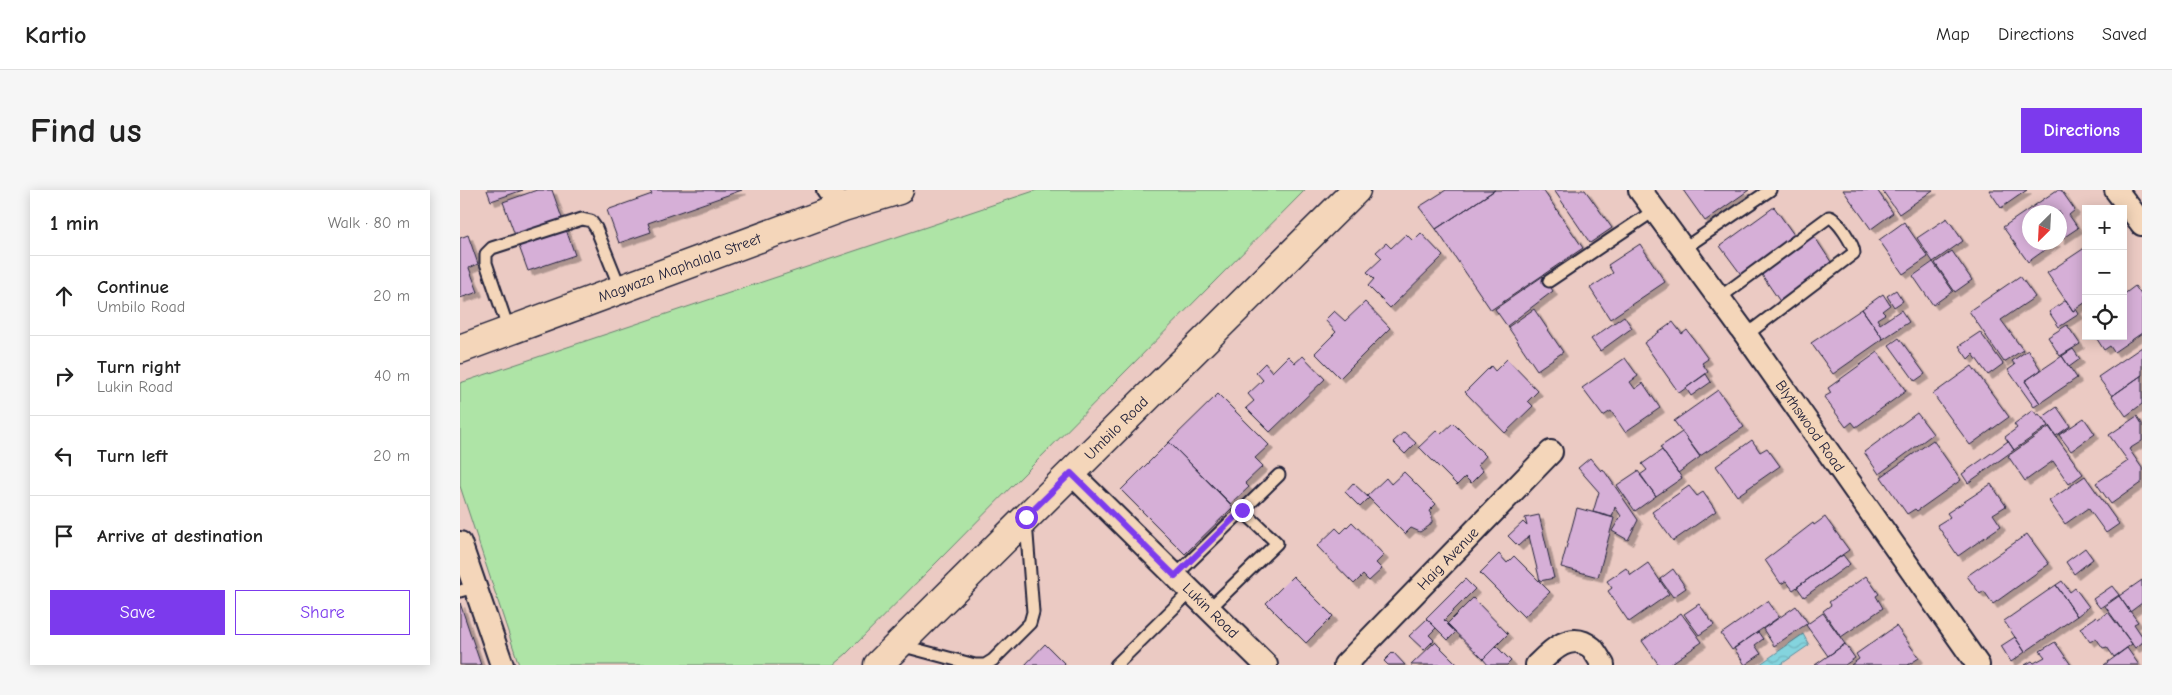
<!DOCTYPE html>
<meta charset="utf-8">
<style>
body{margin:0;font-family:"Comic Neue",sans-serif;background:#f6f6f6;color:#222}
.controls{position:absolute;right:15px;top:15px;display:grid;overflow:hidden;border-radius:0px;box-shadow:0 2px 12px #0003}
.controls button{width:45px;height:45px;display:grid;place-items:center;padding:0;border:0;border-bottom:1px solid #e0e0e0;background:#fff;color:#222;font:25px sans-serif}
.compass{position:absolute;left:1562px;top:15px;width:45px;height:45px;border-radius:50%;background:#fff;box-shadow:0 2px 12px #0003;rotate:204deg}
.stop{position:absolute;width:15px;height:15px;margin:-11px;border:4px solid #7c3aed;border-radius:50%;background:#fff}
.stop.end{background:#7c3aed;border-color:#fff;box-shadow:0 1px 5px #0008}
.list{margin:0;padding:0;list-style:none}
h2{display:flex;justify-content:space-between;align-items:center;height:65px;margin:0;padding:0 20px;font-size:21px}
h2 small{font-size:16px;font-weight:400;color:#767676}
.list li{display:grid;grid-template-columns:32px 1fr auto;gap:15px;align-items:center;box-sizing:border-box;height:80px;padding:0 20px;border-top:1px solid #e0e0e0}
.list b{display:block;font-size:19px;white-space:nowrap}
.list p{margin:0;font-size:16px;white-space:nowrap;color:#767676}
.list em{font-size:16px;font-style:normal;color:#767676}
.actions{display:flex;gap:10px;padding:15px 20px}
.actions a{flex:1;padding:11px 0;border:1px solid #7c3aed;border-radius:0px;text-align:center;font-size:18px;color:#7c3aed}
.actions .main{background:#7c3aed;color:#fff}
.icon{flex:none;width:28px;height:28px;fill:none;stroke:currentColor;stroke-width:2;stroke-linecap:round;stroke-linejoin:round}
.map{position:relative;flex:none;width:1682px;height:475px;overflow:hidden;border-radius:0px}
header{display:flex;align-items:center;gap:30px;box-sizing:border-box;height:70px;padding:0 25px;background:#fff;border-bottom:1px solid #e0e0e0}
header strong{font-size:24px}
nav{display:flex;gap:28px;margin-inline-start:auto;font-size:18px}
.intro{display:flex;align-items:center;justify-content:space-between;box-sizing:border-box;height:120px;padding:0 30px}
h1{margin:0;font-size:35px}
.button{padding:12px 22px;border-radius:0px;background:#7c3aed;color:#fff;font-size:18px;font-weight:700}
main{display:flex;gap:30px;padding:0 30px}
aside{flex:1;background:#fff;border-radius:0px;box-shadow:0 2px 12px #0003}
.map>svg:first-child{display:block}
.park{fill:#aee4a6;stroke:#688370}
.water{fill:url(#water-waves);stroke:#5d8d9d}
.building{fill:#d6afd7;stroke:#22223b;filter:url(#shadow)}
.lines{fill:none;stroke-linecap:round;stroke-linejoin:round}
.service-casing{stroke:#22223b;stroke-width:15}
.minor-casing{stroke:#22223b;stroke-width:26}
.tertiary-casing{stroke:#22223b;stroke-width:31}
.secondary-casing{stroke:#22223b;stroke-width:31}
.service{stroke:#f4d6ba;stroke-width:11}
.minor{stroke:#f4d6ba;stroke-width:22}
.tertiary{stroke:#f4d6ba;stroke-width:28}
.secondary{stroke:#f4d6ba;stroke-width:28}
.route{stroke:#7c3aed;stroke-width:6}
.labels{text-anchor:middle;dominant-baseline:central;stroke-width:4.5;stroke-linejoin:round;paint-order:stroke}
.street-label{font-size:15px;fill:#22223b;stroke:#f4d6ba}
</style>
<header>
<strong>Kartio</strong>
<nav><a>Map</a><a>Directions</a><a>Saved</a></nav>
</header>
<div class="intro"><h1>Find us</h1><a class="button">Directions</a></div>
<main>
<aside>
<h2>1 min<small>Walk · 80 m</small></h2>
<ul class="list">
<li><svg class="icon" aria-label="ahead" viewBox="0 0 24 24"><path d="M12 20V5M6 11l6-6 6 6"/></svg><div><b>Continue</b><p>Umbilo Road</p></div><em>20 m</em></li>
<li><svg class="icon" aria-label="right" viewBox="0 0 24 24"><path d="M7 20v-9h11M14 6l5 5-5 5"/></svg><div><b>Turn right</b><p>Lukin Road</p></div><em>40 m</em></li>
<li><svg class="icon" aria-label="left" viewBox="0 0 24 24"><path d="M17 20v-9H6M10 6l-5 5 5 5"/></svg><div><b>Turn left</b></div><em>20 m</em></li>
<li><svg class="icon" aria-label="arrive" viewBox="0 0 24 24"><path d="M6 21V4h12l-3 4 3 4H6"/></svg><div><b>Arrive at destination</b></div></li>
</ul>
<div class="actions"><a class="main">Save</a><a>Share</a></div>
</aside>
<div class="map">
<svg width="1682" height="475" viewBox="0 0 1682 475">
<defs>
<pattern id="water-waves" width="16" height="10" patternUnits="userSpaceOnUse" patternTransform="scale(1.25)"><rect width="16" height="10" fill="#84d4de"/><path d="M0 5q4-4 8 0t8 0" fill="none" stroke="#72b6bf"/></pattern>
<filter id="shadow"><feDropShadow dx="4.5" dy="4.5" stdDeviation="0" flood-color="#0004"/></filter>
</defs>
<rect width="100%" height="100%" fill="#ebcac3"/>
<filter id="ink" filterUnits="userSpaceOnUse"><feTurbulence type="fractalNoise" baseFrequency=".02" numOctaves="2"/><feDisplacementMap in="SourceGraphic" scale="10" xChannelSelector="R" yChannelSelector="G"/><feConvolveMatrix kernelMatrix="1 2 1 2 8 2 1 2 1" color-interpolation-filters="sRGB"/></filter>
<g filter="url(#ink)">
<path class="park" d="M577 0H845L386 464 373 475H59L0 296V193Z"/>
<path class="water" d="M1343 444 1349 455 1320 475H1299Z"/>
<path class="building" d="M27 0H63L31 11Z
M77 0H92L115 65 68 81 43 12Z
M189 0H282L188 33 191 42 159 53 147 20 192 4Z
M986 0H1035L976 39 959 17Z
M1035 0H1083L1123 58 1031 120 976 39Z
M1094 0H1125L1152 38 1130 53Z
M1223 0H1289L1245 31Z
M1383 0H1417L1433 23 1411 39Z
M1422 0H1473L1439 24Z
M1529 0H1567L1541 18Z
M1597 0H1601L1615 20 1609 25 1618 38 1600 50V22H1570V52H1596L1568 72 1543 37Z
M1314 17 1337 49 1283 87 1260 56Z
M1487 28 1503 51 1473 72 1457 48Z
M1444 32 1468 67 1443 84 1419 50Z
M961 43 983 66 930 118 908 96 914 89 907 82 922 68 916 62 926 53 931 58 946 44 953 51Z
M8 45 18 74 9 78 18 102 0 108V48Z
M1354 46 1375 78 1321 113 1300 82Z
M1180 54 1205 92 1150 129 1130 98 1153 83 1148 75Z
M1626 57V112L1613 121 1587 83Z
M1492 61 1512 90 1495 102 1475 73Z
M1473 72 1493 101 1473 115 1453 86Z
M1083 86 1093 101 1047 136 1035 119Z
M1560 86 1575 107 1541 130 1563 160 1544 172 1509 121Z
M1675 96 1682 106V143L1654 162 1650 156 1644 160 1635 146H1663V105Z
M1436 100 1443 111 1434 117 1427 106Z
M1423 104 1430 115 1422 121 1425 124 1417 129 1420 134 1441 120 1449 132 1423 149 1402 119Z
M1606 110 1613 121 1616 119 1619 124 1599 137 1589 122Z
M905 112 930 138 880 188 855 163 876 142 865 130 874 121 885 131Z
M1074 119 1103 162 1077 180 1048 137Z
M1402 119 1423 149 1373 184 1351 153Z
M1164 126 1172 138 1140 161 1131 149Z
M1213 132 1222 144 1227 140 1248 169 1242 173 1248 182 1219 203 1184 153Z
M1607 135 1620 154 1600 166 1588 147Z
M1520 142 1543 174 1528 185 1513 164 1508 169 1499 156Z
M1439 148 1465 184 1455 191 1429 155Z
M1682 157V185L1652 206 1638 187Z
M1613 159 1620 169 1609 177 1602 166Z
M1568 160 1581 180 1565 191 1580 213 1574 217 1548 180 1555 175 1552 171Z
M1418 162 1446 201 1396 237 1392 232 1386 237 1364 207 1371 203 1368 198Z
M828 166 835 173 843 166 865 189 810 242 786 218 794 211 788 204 803 190 796 182 805 173 812 182Z
M1602 166 1617 188 1580 213 1565 191Z
M1165 168 1178 186 1170 192 1175 199 1183 193 1200 218 1165 242 1151 221 1143 226 1122 198Z
M1047 169 1078 201 1068 211 1073 216 1045 243 1005 202 1031 176 1035 181Z
M1512 176 1549 227 1510 255 1473 204Z
M1246 184 1251 192 1231 206 1226 198Z
M1682 185V214L1666 226 1652 206Z
M1258 200 1284 237 1240 266 1214 231Z
M758 204 809 255 795 268 803 276 785 293 789 297 771 314 709 252Z
M1597 217 1610 236 1596 246 1583 227Z
M1573 220 1577 225 1579 224 1588 236 1554 260 1545 247 1557 238 1554 234Z
M1457 223 1473 244 1419 284 1404 262Z
M1677 226 1682 234V251L1669 259 1682 278V292L1651 314 1636 293 1668 271 1649 245Z
M1624 228 1635 244 1611 261 1599 245Z
M993 233 1026 266 1018 275 1023 281 1011 293 1005 287 997 295 959 257 977 240 981 244Z
M1589 237 1623 284 1609 294 1593 271 1565 291 1548 266Z
M944 242 956 253 945 264 933 252Z
M1222 242 1240 267 1218 283 1200 257Z
M1292 250 1300 262 1307 258 1320 276 1277 306 1256 276Z
M1473 250 1501 290 1457 321 1455 319 1447 324 1421 287Z
M1548 251 1554 260 1508 293 1502 284Z
M709 252 773 317 725 364 661 300Z
M1202 260 1222 288 1196 306 1180 285 1187 280 1182 274Z
M1130 268 1141 281 1143 279 1178 330 1168 350 1152 341 1161 326 1155 317 1152 327 1133 322 1139 302 1118 278Z
M1178 281 1196 306 1175 321 1157 295Z
M944 282 976 314 969 321 972 326V332L969 336 960 342 951 338 945 344 907 306 926 288 931 294Z
M1625 286 1659 334 1646 343 1628 318 1605 334 1589 311Z
M893 293 909 308 900 317 885 302Z
M1531 294 1546 316 1533 324 1541 336 1498 366 1477 335 1490 327 1487 323Z
M1229 296 1237 306 1243 302 1256 321 1213 351 1192 322Z
M1117 318 1154 328 1138 387 1101 377Z
M1079 325 1094 388 1080 391 1069 346 1058 356 1048 346 1063 332 1067 336 1065 328Z
M1365 327 1389 360 1333 400 1326 391 1321 394 1305 370 1353 333 1354 335Z
M892 332 924 365 916 373 922 379 909 391 903 385 894 394 857 356 876 338 881 343Z
M1567 344 1589 374 1533 414 1524 401 1520 404 1507 386Z
M1625 358 1633 369 1614 384 1606 372Z
M1039 364 1047 373 1054 366 1090 402 1064 427 1020 383Z
M1383 365 1390 374 1344 407 1337 397Z
M1188 373 1209 404 1169 432 1148 401 1152 398 1147 391 1166 378 1171 385Z
M1213 379 1226 398 1213 407 1200 389Z
M833 386 873 426 846 453 806 413Z
M1406 386 1419 404 1416 406 1423 418 1381 447 1363 421 1371 415 1369 412Z
M1005 389 1015 399 984 430 996 442 988 450 966 428Z
M1682 390V413L1670 422 1659 406Z
M1602 391 1610 402 1615 398 1629 417 1617 426 1596 395Z
M1596 395 1617 426 1565 462 1544 431Z
M1652 396 1659 405 1640 418 1633 409Z
M1659 406 1678 432 1674 434 1682 446V453L1675 458 1645 416Z
M1013 408 1048 444 1023 469 987 434Z
M1308 411 1319 427 1272 460 1261 444Z
M0 413 21 475H0Z
M1239 414 1254 435 1239 445 1224 424Z
M1336 416 1348 433 1314 456 1303 439Z
M1648 422 1672 454 1654 467 1647 457 1643 458 1636 448 1630 452 1620 438 1636 427 1638 429Z
M1221 423 1242 452 1209 475H1199L1182 451Z
M1363 423 1385 454 1368 466 1346 435Z
M967 429 976 438 969 445 974 450 964 460 949 446Z
M1436 436 1459 468 1448 475H1391L1399 469 1396 464Z
M1298 442 1303 449 1295 455 1301 464 1285 475 1274 458Z
M1555 447 1565 462 1551 472 1541 456Z
M975 452 998 475H951Z
M1595 452 1611 475H1565L1572 471 1574 473 1585 467 1580 461Z
M585 454 606 475H565Z
M1385 454 1395 468 1385 475H1355Z
M1036 456 1051 471 1047 475H1028L1023 469Z
M1667 458 1679 475H1644Z
M933 462 945 475H928L924 471Z"/>
<g class="lines">
<defs>
<path id="service" d="M1223 59 1310 0
M1089 91 1195 20
M1259 108 1369 27C1377 28 1394 55 1394 63L1286 145
M49 141 26 73V64L32 58 122 29 131 31 136 38 161 100
M715 386 819 285
M0 401 15 397
M749 419 817 353 782 320
M440 455 515 475H525L533 470 570 433 573 422 566 332
M656 475 731 401"/>
<g id="minor">
<path d="M368 0 383 17"/>
<path id="s1" d="M1180 0 1286 145 1518 475"/>
<path d="M1656 0 1682 34"/>
<path id="s2" d="M611 283 806 475"/>
<path d="M0 353 42 475"/>
<path id="s3" d="M885 475 1091 262"/>
<path d="M1077 475C1091 461 1111 440 1132 458 1136 463 1140 470 1143 475"/>
</g>
<g id="tertiary">
<path id="s4" d="M418 475 896 0"/>
</g>
<g id="secondary">
<path id="s5" d="M0 159 383 17 439 0"/>
</g>
</defs>
<use href="#service" class="service-casing"/>
<use href="#minor" class="minor-casing"/>
<use href="#tertiary" class="tertiary-casing"/>
<use href="#secondary" class="secondary-casing"/>
<use href="#service" class="service"/>
<use href="#minor" class="minor"/>
<use href="#tertiary" class="tertiary"/>
<use href="#secondary" class="secondary"/>
</g>
</g>
<g class="lines" filter="url(#ink)">
<path class="route" d="M566 327 611 283 715 386 782 320"/>
</g>
<g class="labels">
<g class="street-label">
<text stroke="none"><textPath href="#s5" startOffset="234">Magwaza Maphalala Street</textPath></text>
<text stroke="none"><textPath href="#s1" startOffset="291">Blythswood Road</textPath></text>
<text stroke="none"><textPath href="#s4" startOffset="336">Umbilo Road</textPath></text>
<text stroke="none"><textPath href="#s3" startOffset="148">Haig Avenue</textPath></text>
<text stroke="none"><textPath href="#s2" startOffset="196">Lukin Road</textPath></text>
</g>
</g>
</svg>
<div class="controls">
<button>+</button>
<button>−</button>
<button><svg class="icon" aria-label="locate" viewBox="0 0 24 24"><circle cx="12" cy="12" r="6"/><path d="M12 2v4M12 18v4M2 12h4M18 12h4"/></svg></button>
</div>
<svg class="compass" viewBox="-18 -18 36 36"><path d="M0-13l5 13h-10z" fill="#e53935"/><path d="M0 13l5-13h-10z" fill="#767676"/></svg>
<div class="stop" style="left:566px;top:327px"></div>
<div class="stop end" style="left:782px;top:320px"></div>
</div>
</main>
